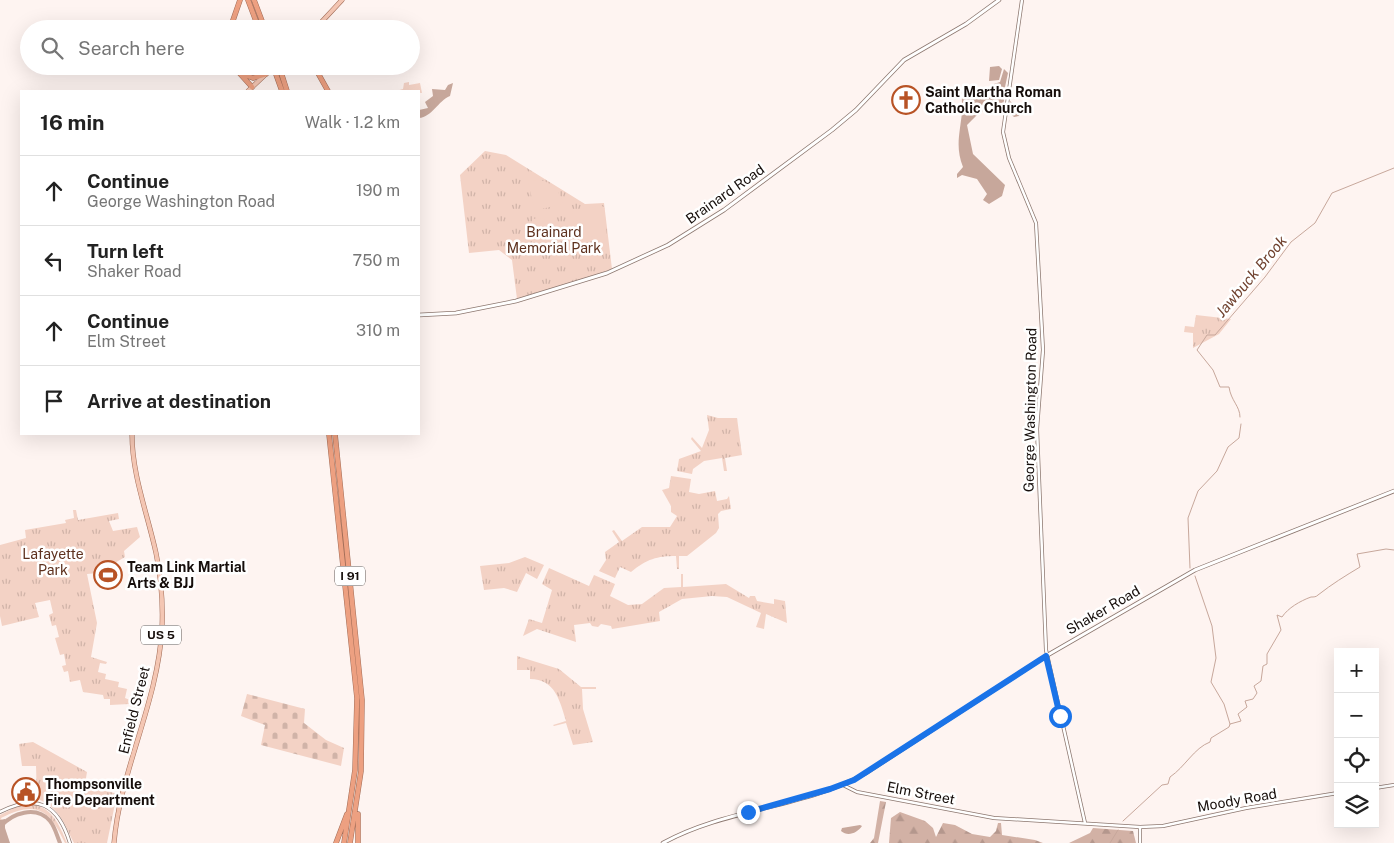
<!DOCTYPE html>
<meta charset="utf-8">
<style>
body{margin:0;font-family:"Public Sans",sans-serif;background:#f6f6f6;color:#222}
.controls{position:absolute;right:15px;bottom:15px;display:grid;overflow:hidden;border-radius:0px;box-shadow:0 5px 20px #0002}
.controls button{width:45px;height:45px;display:grid;place-items:center;padding:0;border:0;border-bottom:1px solid #e0e0e0;background:#fff;color:#222;font:25px sans-serif}
.stop{position:absolute;width:15px;height:15px;margin:-11px;border:4px solid #1a73e8;border-radius:50%;background:#fff}
.stop.end{background:#1a73e8;border-color:#fff;box-shadow:0 1px 5px #0008}
.list{margin:0;padding:0;list-style:none}
h2{display:flex;justify-content:space-between;align-items:center;height:65px;margin:0;padding:0 20px;font-size:21px}
h2 small{font-size:16px;font-weight:400;color:#767676}
.list li{display:grid;grid-template-columns:32px 1fr auto;gap:15px;align-items:center;box-sizing:border-box;height:70px;padding:0 20px;border-top:1px solid #e0e0e0}
.list b{display:block;font-size:19px;white-space:nowrap}
.list p{margin:0;font-size:16px;white-space:nowrap;color:#767676}
.list em{font-size:16px;font-style:normal;color:#767676}
.icon{flex:none;width:28px;height:28px;fill:none;stroke:currentColor;stroke-width:2;stroke-linecap:round;stroke-linejoin:round}
.map{position:relative;flex:none;width:1394px;height:843px;overflow:hidden}
.search{position:absolute;background:#fff;box-shadow:0 5px 20px #0002;left:20px;top:20px;width:400px;height:55px;display:flex;align-items:center;gap:12px;box-sizing:border-box;padding:0 18px;border-radius:28px;color:#767676;font-size:19px}
.panel{position:absolute;background:#fff;box-shadow:0 5px 20px #0002;left:20px;top:90px;width:400px;height:345px;border-radius:0px}
.map>svg:first-child{display:block}
.forest{fill:url(#forest-firs)}
.cemetery{fill:url(#cemetery-stones)}
.park{fill:url(#park-tufts)}
.pitch{fill:#f3d2c5}
.water{fill:#c7a79b}
.lines{fill:none;stroke-linecap:round;stroke-linejoin:round}
.stream{stroke:#c7a79b;stroke-width:1}
.river{stroke:#c7a79b;stroke-width:4}
.tertiary-casing{stroke:#8c776f;stroke-width:4}
.secondary-casing{stroke:#8c776f;stroke-width:4.5}
.primary-casing{stroke:#a26d58;stroke-width:5}
.motorway-casing{stroke:#a26d58;stroke-width:5.5}
.tertiary{stroke:#fff;stroke-width:2.5}
.secondary{stroke:#fff;stroke-width:3}
.primary{stroke:#f4c6b3;stroke-width:4}
.motorway{stroke:#eda081;stroke-width:4.5}
.primary-bridge-casing{stroke:#a26d58;stroke-width:5;stroke-linecap:butt}
.primary-bridge{stroke:#f4c6b3;stroke-width:4}
.route{stroke:#1a73e8;stroke-width:6}
.labels{text-anchor:middle;dominant-baseline:central;stroke-width:5;stroke-linejoin:round;paint-order:stroke}
.shield{fill:#fff;stroke:#5c5654;stroke-width:1}
.shield-label{font-size:12px;font-weight:bold;fill:#160e0b}
.poi-label{font-size:14px;font-weight:bold;fill:#160e0b;stroke:#fff;text-anchor:start}
.street-label{font-size:14px;fill:#160e0b;stroke:#fff}
.park-label{font-size:14px;fill:#5e311e;stroke:#fff}
.water-label{font-size:15px;font-style:italic;fill:#714330;stroke:#fff}
</style>
<div class="map">
<svg width="1394" height="843" viewBox="0 0 1394 843">
<defs>
<pattern id="forest-firs" width="22" height="20" patternUnits="userSpaceOnUse" patternTransform="scale(1.25)"><rect width="22" height="20" fill="#d2b1a5"/><path d="M5 1l3.5 6h-7zM16 11l3.5 6h-7z" fill="#b4978d"/></pattern>
<pattern id="cemetery-stones" width="16" height="16" patternUnits="userSpaceOnUse" patternTransform="scale(1.25)"><rect width="16" height="16" fill="#f3d2c5"/><path d="M2 7V4a2 2 0 0 1 4 0v3zM10 15v-3a2 2 0 0 1 4 0v3z" fill="#d0b3a8"/></pattern>
<pattern id="park-tufts" width="24" height="20" patternUnits="userSpaceOnUse" patternTransform="scale(1.25)"><rect width="24" height="20" fill="#f3d2c5"/><path d="M3 7l-1-3M5 7V3M7 7l1-3M15 17l-1-3M17 17v-4M19 17l1-3" fill="none" stroke="#d0b3a8"/></pattern>
</defs>
<rect width="100%" height="100%" fill="#fef4f1"/>
<path class="forest" d="M880 801 886 802 878 843H870L874 838Z
M900 812 925 821 933 828 936 837 943 823 955 825 972 834 990 837 996 831 998 823H1001L1002 835 1035 840 1043 843H889L891 818Z
M1093 828 1133 831 1136 843H1069L1090 833Z"/>
<path class="cemetery" d="M247 694 305 709 304 723 326 740 344 748 341 766 261 745 265 725 241 716Z"/>
<path class="park" d="M409 82V85L420 83 422 93 396 91 403 89 404 83Z
M485 151 506 155 585 204 604 203 612 269 573 284 517 299 512 260 499 250 469 253 460 175Z
M1196 315 1231 319 1219 334 1193 348V333L1184 332 1185 326 1194 327Z
M707 415 718 418H737L742 455 725 458 727 471H724L722 458 704 461 693 469 692 474 677 471 679 459 701 451 691 439 692 437 702 448 709 430Z
M671 476 691 479 689 492 699 494 715 491 717 501 727 499 729 496 731 509 721 511 718 514 719 528 716 533 687 556H679V569H677L676 556C657 556 647 559 631 572L620 567 615 578 599 571 606 560 605 552 619 542 612 531 614 530 622 541 642 527H670L677 516 671 512V506L662 490 669 488Z
M73 510H76L78 520 118 513 119 519 109 521 113 531 137 527 140 537 124 551 125 557 98 573 87 574 97 623 91 657 107 662 106 664 100 663 98 672 106 674 105 679 119 682 118 687 127 689 125 698 130 700 129 704 110 705V699H104L103 695 83 692 80 680 70 682 68 671 64 672 62 666 66 665 64 654 60 655 55 638 59 637 56 625 52 626 49 615 53 613 50 600 35 603 39 617 2 626 0 616V545L26 538 25 530 66 523 65 520 74 518Z
M525 557 544 565 537 579 526 573 517 592 504 588 484 590 480 566 509 563Z
M549 568 589 586 594 575 615 584 610 596 628 605 642 604 664 588 681 587V574H683V587L726 584 749 598 750 596H755L757 601 774 604V599L785 601 787 623 766 614 764 629 756 627 761 613 727 597 712 596 682 599 659 612 660 621 612 629 611 626 601 624 598 627 592 626 590 623 574 625 576 642 537 629 523 636 529 619 542 623 552 590 542 584Z
M517 656 559 669 581 687H596V689H582L583 709 593 742 573 745 566 723 554 726 553 725 566 721C560 701 555 679 530 679V670H517Z
M33 742 87 772 85 784 117 794 107 843H74C64 824 60 807 37 799L36 766H22L19 744Z
M29 804C52 806 59 824 67 843H65C49 809 36 800 1 818L9 843H0V815L16 807Z"/>
<path class="pitch" d="M540 180C553 183 560 191 563 204L537 210 534 208 528 181Z
M601 206 604 207 607 237C588 241 575 228 572 210Z
M540 218 554 223 559 232 539 240 532 219Z"/>
<path class="water" d="M990 67 999 66 1002 69 999 80 989 81Z
M1004 69 1008 73 1005 87 1003 89 991 85 1000 82Z
M453 83 450 96C438 101 432 117 419 118V110L428 108 425 102 433 96 432 89 445 90 448 85Z
M984 89 1000 93 1004 100 1003 105 980 112 967 125 973 154 1005 185 1002 196 989 204 983 200 987 194 977 179 962 175 957 178V174L963 167C955 147 960 133 962 112 963 105 960 99 964 93Z
M1010 101 1021 111 1019 116 1014 117 1008 111Z
M5 819V828L10 843H0V820Z
M860 825 862 826C857 833 848 837 841 831L842 828Z"/>
<g class="lines">
<path class="stream" d="M1240 417C1240 406 1231 401 1229 387H1220L1213 370 1197 350 1207 335H1215L1265 277 1291 242 1315 223 1332 193 1394 168
M1190 568 1188 518 1198 491 1217 471 1228 447 1239 438 1241 424
M1195 576 1212 626 1216 658 1211 682 1224 704 1230 724
M1123 821 1162 785 1168 784 1170 777C1185 767 1194 748 1210 742L1211 738 1229 727 1230 724 1241 721 1238 714 1247 707 1245 701 1253 699 1257 693 1254 686 1261 681 1263 666 1267 664V654L1281 630 1277 615 1282 617C1288 608 1300 601 1311 597 1314 597 1316 597 1318 595 1332 584 1345 576 1360 567L1357 554 1386 549 1394 550
M1110 843 1118 830"/>
<path class="river" d="M0 827C12 813 36 805 50 821 55 827 57 836 60 843"/>
<defs>
<path id="tertiary" d="M1022 0 1003 132 1009 158 1036 223 1043 350 1037 429 1046 650 1085 823
M843 785 857 792 994 818 1140 827 1163 826 1246 808 1338 793
M1375 788 1394 785
M0 812C37 793 58 804 70 843
M1140 843V827"/>
<path id="secondary" d="M419 315 456 313 516 301 607 273 668 245 724 210 832 130 856 110 904 60 966 24 999 0
M663 843C726 808 805 808 866 773L1046 656 1195 570 1394 491"/>
<path id="primary" d="M315 29 342 0
M248 91 266 74
M114 843C120 770 158 703 162 628 163 604 161 577 156 553 147 512 132 475 132 434"/>
<path id="motorway" d="M248 0 259 29
M254 0 265 29
M230 29 240 0
M237 29H251
M233 66 252 87
M273 66 282 91
M279 66 287 91
M314 66 328 91
M242 74 253 78 266 74
M329 434 357 698 355 770 344 843
M335 434 362 700 361 771 350 843
M358 814V843
M336 843 347 814"/>
</defs>
<use href="#tertiary" class="tertiary-casing"/>
<use href="#secondary" class="secondary-casing"/>
<use href="#primary" class="primary-casing"/>
<use href="#motorway" class="motorway-casing"/>
<use href="#tertiary" class="tertiary"/>
<use href="#secondary" class="secondary"/>
<use href="#primary" class="primary"/>
<use href="#motorway" class="motorway"/>
<defs>
<path id="primary-bridge" d="M268 72 275 66"/>
</defs>
<use href="#primary-bridge" class="primary-bridge-casing"/>
<use href="#primary-bridge" class="primary-bridge"/>
</g>
<g class="lines">
<path class="route" d="M748 812 830 789 854 780 1046 656 1060 716"/>
</g>
<defs>
<symbol id="church-ring" viewBox="-11 -11 22 22"><circle r="9.5" fill="#fff" stroke="#b85325" stroke-width="1.5"/><path d="M-1.2-6h2.4v3.5h3.3v2.4h-3.3V6h-2.4V-.1h-3.3v-2.4h3.3Z" fill="#b85325"/></symbol>
<symbol id="stadium-ring" viewBox="-11 -11 22 22"><circle r="9.5" fill="#fff" stroke="#b85325" stroke-width="1.5"/><path d="M0-5a6.5 5 0 1 0 0 10a6.5 5 0 1 0 0-10ZM-3.5-1.8h7v3.6h-7Z" fill="#b85325"/></symbol>
<symbol id="civic-ring" viewBox="-11 -11 22 22"><circle r="9.5" fill="#fff" stroke="#b85325" stroke-width="1.5"/><path d="M-.6-6.5H3V-4.5H.6V-3L4-1V1h2V6H-6V1h2V-1L-.6-3ZM-1.2 2.5V6h2.4V2.5Z" fill="#b85325"/></symbol>
</defs>
<g fill-rule="evenodd">
<use href="#church-ring" x="890" y="84" width="32" height="32"/>
<use href="#stadium-ring" x="92" y="559" width="32" height="32"/>
<use href="#civic-ring" x="10" y="776" width="32" height="32"/>
</g>
<g class="labels">
<g class="shield">
<rect x="335" y="566.5" width="30" height="19" rx="4"/>
<rect x="141" y="625.5" width="40" height="19" rx="4"/>
</g>
<g class="shield-label">
<text x="350" y="576">I 91</text>
<text x="161" y="635">US 5</text>
</g>
<g class="poi-label">
<text x="925" y="92">Saint Martha Roman<tspan x="925" dy="16">Catholic Church</tspan></text>
<text x="127" y="567">Team Link Martial<tspan x="127" dy="16">Arts &amp; BJJ</tspan></text>
<text x="45" y="784">Thompsonville<tspan x="45" dy="16">Fire Department</tspan></text>
</g>
<g class="street-label">
<text transform="translate(725 194) rotate(-35)">Brainard Road</text>
<text transform="translate(1030 410) rotate(-89)">George Washington Road</text>
<text transform="translate(1103 610) rotate(-30)">Shaker Road</text>
<text transform="translate(134 710) rotate(-76)">Enfield Street</text>
<text transform="translate(921 793) rotate(11)">Elm Street</text>
<text transform="translate(1237 800) rotate(-10)">Moody Road</text>
</g>
<g class="park-label">
<text x="554" y="232">Brainard<tspan x="554" dy="16">Memorial Park</tspan></text>
<text x="53" y="554">Lafayette<tspan x="53" dy="16">Park</tspan></text>
</g>
<g class="water-label">
<text transform="translate(1251 276) rotate(-50)">Jawbuck Brook</text>
</g>
</g>
</svg>
<div class="controls">
<button>+</button>
<button>−</button>
<button><svg class="icon" aria-label="locate" viewBox="0 0 24 24"><circle cx="12" cy="12" r="6"/><path d="M12 2v4M12 18v4M2 12h4M18 12h4"/></svg></button>
<button><svg class="icon" aria-label="layers" viewBox="0 0 24 24"><path d="M12 4l9 5-9 5-9-5zM3 14l9 5 9-5"/></svg></button>
</div>
<div class="stop" style="left:1060px;top:716px"></div>
<div class="stop end" style="left:748px;top:812px"></div>
<div class="search"><svg class="icon" aria-label="search" viewBox="0 0 24 24"><circle cx="10" cy="10" r="6"/><path d="M15 15l6 6"/></svg>Search here</div>
<section class="panel">
<h2>16 min<small>Walk · 1.2 km</small></h2>
<ul class="list">
<li><svg class="icon" aria-label="ahead" viewBox="0 0 24 24"><path d="M12 20V5M6 11l6-6 6 6"/></svg><div><b>Continue</b><p>George Washington Road</p></div><em>190 m</em></li>
<li><svg class="icon" aria-label="left" viewBox="0 0 24 24"><path d="M17 20v-9H6M10 6l-5 5 5 5"/></svg><div><b>Turn left</b><p>Shaker Road</p></div><em>750 m</em></li>
<li><svg class="icon" aria-label="ahead" viewBox="0 0 24 24"><path d="M12 20V5M6 11l6-6 6 6"/></svg><div><b>Continue</b><p>Elm Street</p></div><em>310 m</em></li>
<li><svg class="icon" aria-label="arrive" viewBox="0 0 24 24"><path d="M6 21V4h12l-3 4 3 4H6"/></svg><div><b>Arrive at destination</b></div></li>
</ul>
</section>
</div>
